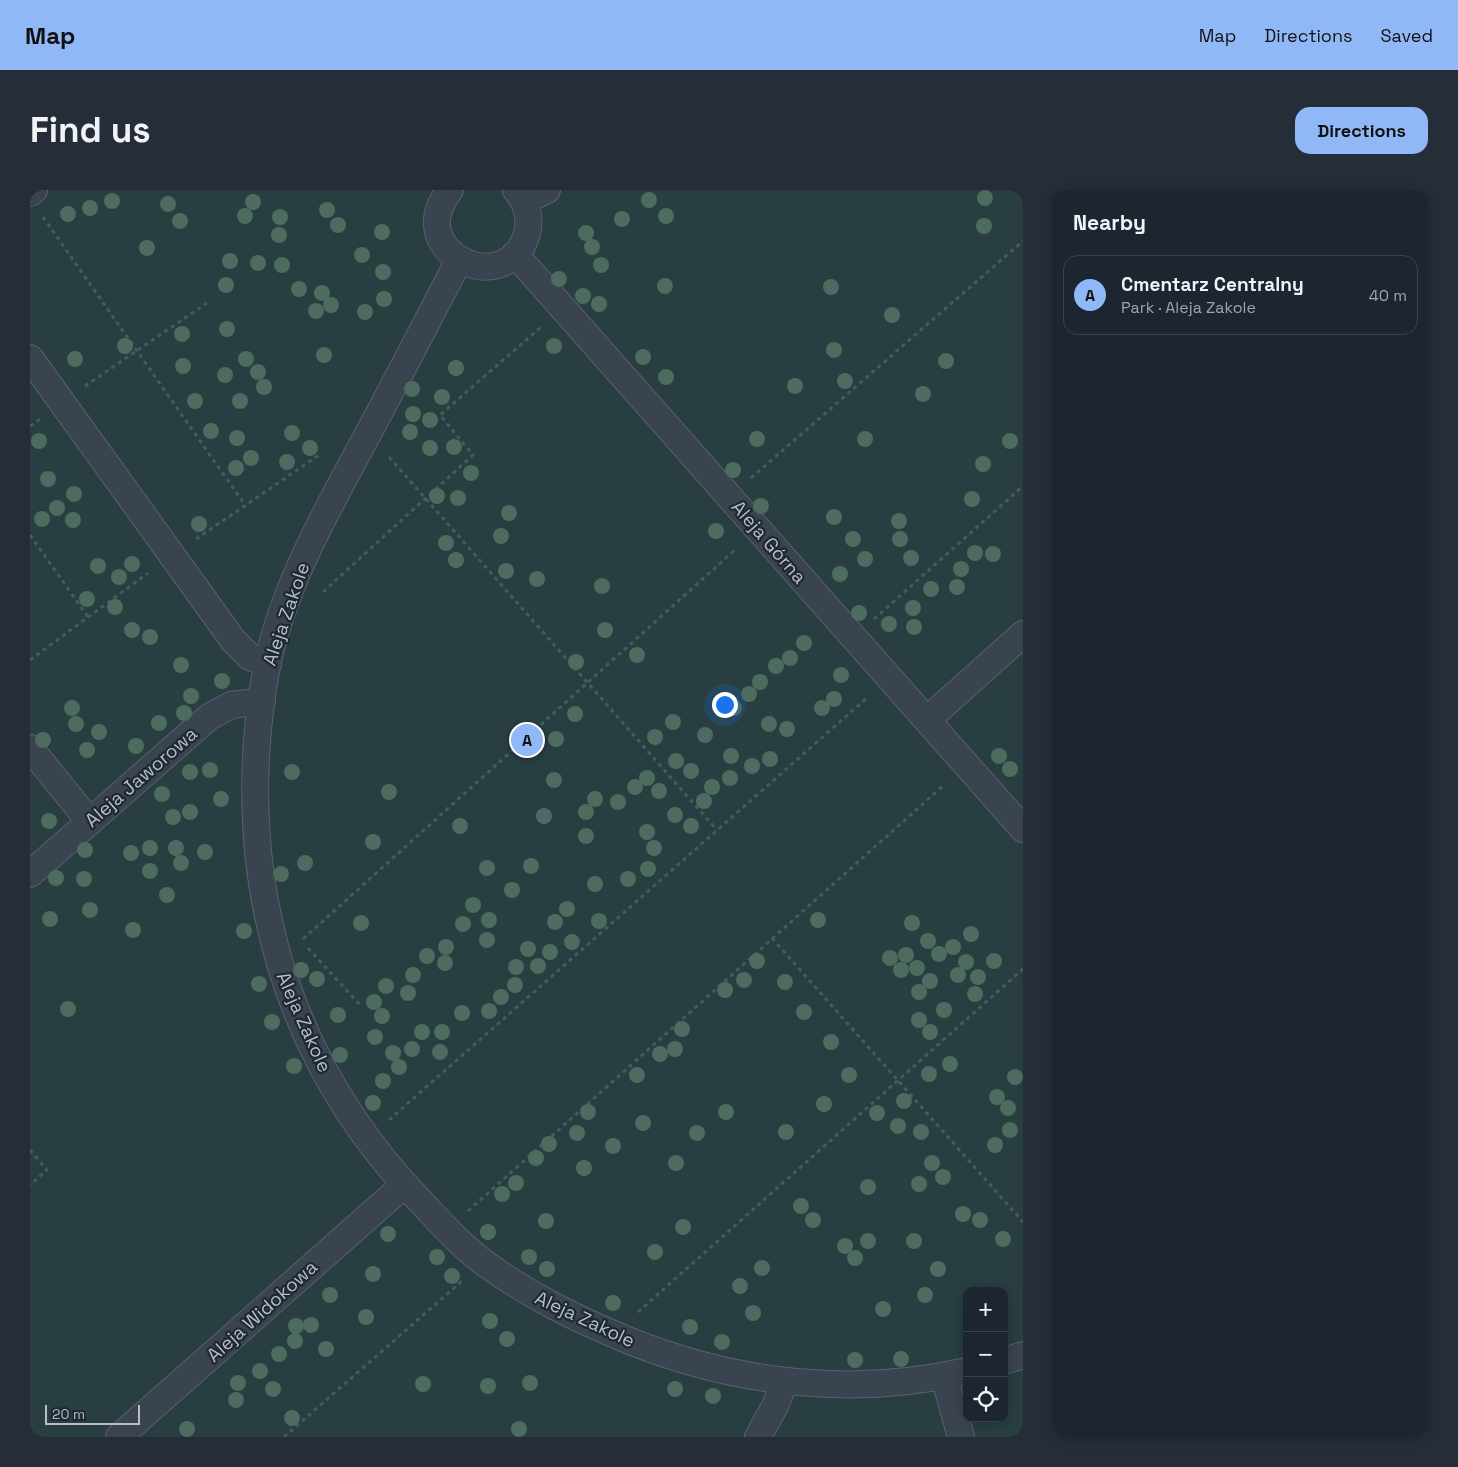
<!DOCTYPE html>
<meta charset="utf-8">
<style>
body{margin:0;font-family:"Space Grotesk",sans-serif;background:#252d38;color:#f1f3f6}
.controls{position:absolute;right:15px;bottom:15px;display:grid;overflow:hidden;border-radius:10px;box-shadow:0 2px 12px #0003}
.controls button{width:45px;height:45px;display:grid;place-items:center;padding:0;border:0;border-bottom:1px solid #3a424c;background:#1c2530;color:#f1f3f6;font:25px sans-serif}
.scale{position:absolute;left:15px;bottom:12px;width:95px;box-sizing:border-box;padding-left:5px;border:2px solid #b7beca;border-top:0;font-size:14px;line-height:18px;white-space:nowrap;color:#b7beca;-webkit-text-stroke:4px #1f2835;paint-order:stroke}
.you{position:absolute;left:694px;top:514px;width:18px;height:18px;margin:-12px;border:4px solid #fff;border-radius:50%;background:#1a73e8;box-shadow:0 0 0 8px #1a73e833}
.badge{display:grid;place-items:center;width:32px;height:32px;border-radius:50%;background:#90b7f6;color:#111;font-size:16px;font-weight:700}
.pin{position:absolute;translate:-50% -50%;border:2px solid #fff;box-shadow:0 1px 5px #0006}
.list{margin:0;padding:0;list-style:none}
h2{display:flex;justify-content:space-between;align-items:center;height:65px;margin:0;padding:0 20px;font-size:21px}
h2 small{font-size:16px;font-weight:400;color:#a0a5ab}
.list li{display:grid;grid-template-columns:32px 1fr auto;gap:15px;align-items:center;box-sizing:border-box;height:80px;margin:0 10px 10px;padding:0 10px;border:1px solid #3a424c;border-radius:15px}
.list b{display:block;font-size:19px;white-space:nowrap}
.list p{margin:0;font-size:16px;white-space:nowrap;color:#a0a5ab}
.list em{font-size:16px;font-style:normal;color:#a0a5ab}
.icon{flex:none;width:28px;height:28px;fill:none;stroke:currentColor;stroke-width:2;stroke-linecap:round;stroke-linejoin:round}
.map{position:relative;flex:none;width:993px;height:1247px;overflow:hidden;border-radius:15px}
header{display:flex;align-items:center;gap:30px;box-sizing:border-box;height:70px;padding:0 25px;background:#90b7f6;color:#111}
header strong{font-size:24px}
nav{display:flex;gap:28px;margin-inline-start:auto;font-size:18px}
.intro{display:flex;align-items:center;justify-content:space-between;box-sizing:border-box;height:120px;padding:0 30px}
h1{margin:0;font-size:35px}
.button{padding:12px 22px;border-radius:15px;background:#90b7f6;color:#111;font-size:18px;font-weight:700}
main{display:flex;gap:30px;padding:0 30px}
aside{flex:1;background:#1c2530;border-radius:15px;box-shadow:0 2px 12px #0003}
.map>svg:first-child{display:block}
.green{fill:#283e41;fill-rule:evenodd}
.lines{fill:none;stroke-linecap:round;stroke-linejoin:round}
.pedestrian-casing{stroke:#58616d;stroke-width:28}
.path{stroke:#465b5e;stroke-width:3;stroke-dasharray:4 4;stroke-linecap:butt}
.pedestrian{stroke:#3a4350;stroke-width:26}
.tree{fill:#4e6b5f}
.labels{text-anchor:middle;dominant-baseline:central;stroke-width:4.5;stroke-linejoin:round;paint-order:stroke}
.street-label{font-size:19px;fill:#b7beca;stroke:#1f2835}
</style>
<header>
<strong>Map</strong>
<nav><a>Map</a><a>Directions</a><a>Saved</a></nav>
</header>
<div class="intro"><h1>Find us</h1><a class="button">Directions</a></div>
<main>
<div class="map">
<svg width="993" height="1247" viewBox="0 0 993 1247">
<rect width="100%" height="100%" fill="#263140"/>
<path class="green" d="M0 0H993V1247H0ZM937 1101H974V1228H937Z"/>
<g class="lines">
<defs>
<path id="pedestrian" d="M420 0C370 63 479 112 497 43 501 27 496 12 486 0
M0 3 4 0
M494 11 517 0
M485 64 993 639
M429 70C399 128 369 186 338 244 296 322 248 404 234 492 203 687 254 870 391 1012 411 1033 432 1057 456 1074 501 1107 549 1130 600 1151 707 1194 824 1207 937 1181
M0 168 203 450 220 467 238 474
M897 530 993 444
M0 558 60 632
M0 684 179 527 201 515 232 511
M974 1171 993 1165
M914 1186 931 1247
M89 1247 374 995
M728 1247 746 1214 754 1192"/>
</defs>
<use href="#pedestrian" class="pedestrian-casing"/>
<path class="path" d="M13 27 215 315
M55 196 177 113
M0 236 10 229
M359 267 687 640
M721 288 993 51
M0 345 58 427
M166 349 292 263
M293 402 443 265 410 225 511 137
M844 429 993 296
M0 470 118 383
M742 748 993 1032
M273 749 707 358
M278 758 330 815
M359 930 838 507
M0 960 17 980 0 995
M438 1021 914 595
M608 1122 993 779
M254 1247 432 1091"/>
<use href="#pedestrian" class="pedestrian"/>
</g>
<g class="tree">
<circle cx="955" cy="8" r="8"/>
<circle cx="619" cy="10" r="8"/>
<circle cx="82" cy="11" r="8"/>
<circle cx="223" cy="12" r="8"/>
<circle cx="138" cy="14" r="8"/>
<circle cx="60" cy="18" r="8"/>
<circle cx="297" cy="20" r="8"/>
<circle cx="38" cy="24" r="8"/>
<circle cx="215" cy="26" r="8"/>
<circle cx="636" cy="26" r="8"/>
<circle cx="250" cy="27" r="8"/>
<circle cx="592" cy="29" r="8"/>
<circle cx="150" cy="31" r="8"/>
<circle cx="308" cy="35" r="8"/>
<circle cx="954" cy="36" r="8"/>
<circle cx="352" cy="42" r="8"/>
<circle cx="556" cy="43" r="8"/>
<circle cx="249" cy="45" r="8"/>
<circle cx="562" cy="57" r="8"/>
<circle cx="117" cy="58" r="8"/>
<circle cx="332" cy="65" r="8"/>
<circle cx="200" cy="71" r="8"/>
<circle cx="228" cy="73" r="8"/>
<circle cx="252" cy="75" r="8"/>
<circle cx="571" cy="75" r="8"/>
<circle cx="353" cy="82" r="8"/>
<circle cx="529" cy="89" r="8"/>
<circle cx="196" cy="95" r="8"/>
<circle cx="635" cy="96" r="8"/>
<circle cx="801" cy="97" r="8"/>
<circle cx="269" cy="99" r="8"/>
<circle cx="292" cy="103" r="8"/>
<circle cx="553" cy="106" r="8"/>
<circle cx="354" cy="109" r="8"/>
<circle cx="569" cy="114" r="8"/>
<circle cx="301" cy="115" r="8"/>
<circle cx="286" cy="121" r="8"/>
<circle cx="335" cy="122" r="8"/>
<circle cx="862" cy="125" r="8"/>
<circle cx="197" cy="139" r="8"/>
<circle cx="152" cy="144" r="8"/>
<circle cx="95" cy="156" r="8"/>
<circle cx="524" cy="156" r="8"/>
<circle cx="804" cy="160" r="8"/>
<circle cx="294" cy="165" r="8"/>
<circle cx="613" cy="167" r="8"/>
<circle cx="45" cy="169" r="8"/>
<circle cx="216" cy="169" r="8"/>
<circle cx="916" cy="171" r="8"/>
<circle cx="153" cy="176" r="8"/>
<circle cx="426" cy="178" r="8"/>
<circle cx="228" cy="182" r="8"/>
<circle cx="195" cy="185" r="8"/>
<circle cx="636" cy="187" r="8"/>
<circle cx="815" cy="191" r="8"/>
<circle cx="765" cy="196" r="8"/>
<circle cx="234" cy="197" r="8"/>
<circle cx="382" cy="199" r="8"/>
<circle cx="893" cy="204" r="8"/>
<circle cx="412" cy="207" r="8"/>
<circle cx="165" cy="211" r="8"/>
<circle cx="210" cy="211" r="8"/>
<circle cx="383" cy="224" r="8"/>
<circle cx="400" cy="230" r="8"/>
<circle cx="181" cy="241" r="8"/>
<circle cx="380" cy="242" r="8"/>
<circle cx="262" cy="243" r="8"/>
<circle cx="207" cy="248" r="8"/>
<circle cx="727" cy="249" r="8"/>
<circle cx="835" cy="249" r="8"/>
<circle cx="9" cy="251" r="8"/>
<circle cx="980" cy="251" r="8"/>
<circle cx="424" cy="257" r="8"/>
<circle cx="280" cy="258" r="8"/>
<circle cx="400" cy="258" r="8"/>
<circle cx="221" cy="268" r="8"/>
<circle cx="257" cy="272" r="8"/>
<circle cx="953" cy="274" r="8"/>
<circle cx="206" cy="278" r="8"/>
<circle cx="703" cy="280" r="8"/>
<circle cx="441" cy="283" r="8"/>
<circle cx="18" cy="289" r="8"/>
<circle cx="44" cy="304" r="8"/>
<circle cx="407" cy="306" r="8"/>
<circle cx="428" cy="308" r="8"/>
<circle cx="942" cy="309" r="8"/>
<circle cx="731" cy="316" r="8"/>
<circle cx="27" cy="318" r="8"/>
<circle cx="479" cy="323" r="8"/>
<circle cx="804" cy="327" r="8"/>
<circle cx="12" cy="329" r="8"/>
<circle cx="43" cy="330" r="8"/>
<circle cx="869" cy="331" r="8"/>
<circle cx="169" cy="334" r="8"/>
<circle cx="686" cy="341" r="8"/>
<circle cx="471" cy="346" r="8"/>
<circle cx="823" cy="349" r="8"/>
<circle cx="870" cy="349" r="8"/>
<circle cx="416" cy="353" r="8"/>
<circle cx="945" cy="363" r="8"/>
<circle cx="963" cy="364" r="8"/>
<circle cx="881" cy="368" r="8"/>
<circle cx="835" cy="369" r="8"/>
<circle cx="426" cy="370" r="8"/>
<circle cx="102" cy="374" r="8"/>
<circle cx="68" cy="376" r="8"/>
<circle cx="931" cy="379" r="8"/>
<circle cx="476" cy="381" r="8"/>
<circle cx="810" cy="384" r="8"/>
<circle cx="89" cy="387" r="8"/>
<circle cx="507" cy="389" r="8"/>
<circle cx="572" cy="396" r="8"/>
<circle cx="927" cy="397" r="8"/>
<circle cx="901" cy="399" r="8"/>
<circle cx="57" cy="409" r="8"/>
<circle cx="85" cy="417" r="8"/>
<circle cx="883" cy="418" r="8"/>
<circle cx="829" cy="423" r="8"/>
<circle cx="859" cy="434" r="8"/>
<circle cx="884" cy="437" r="8"/>
<circle cx="102" cy="440" r="8"/>
<circle cx="575" cy="440" r="8"/>
<circle cx="120" cy="447" r="8"/>
<circle cx="774" cy="453" r="8"/>
<circle cx="607" cy="465" r="8"/>
<circle cx="760" cy="468" r="8"/>
<circle cx="546" cy="472" r="8"/>
<circle cx="151" cy="475" r="8"/>
<circle cx="746" cy="476" r="8"/>
<circle cx="811" cy="485" r="8"/>
<circle cx="192" cy="491" r="8"/>
<circle cx="730" cy="492" r="8"/>
<circle cx="719" cy="504" r="8"/>
<circle cx="161" cy="506" r="8"/>
<circle cx="804" cy="509" r="8"/>
<circle cx="42" cy="518" r="8"/>
<circle cx="704" cy="518" r="8"/>
<circle cx="792" cy="518" r="8"/>
<circle cx="154" cy="523" r="8"/>
<circle cx="545" cy="524" r="8"/>
<circle cx="643" cy="532" r="8"/>
<circle cx="129" cy="533" r="8"/>
<circle cx="46" cy="534" r="8"/>
<circle cx="739" cy="534" r="8"/>
<circle cx="757" cy="539" r="8"/>
<circle cx="69" cy="542" r="8"/>
<circle cx="675" cy="545" r="8"/>
<circle cx="625" cy="547" r="8"/>
<circle cx="526" cy="549" r="8"/>
<circle cx="13" cy="550" r="8"/>
<circle cx="106" cy="556" r="8"/>
<circle cx="57" cy="560" r="8"/>
<circle cx="701" cy="566" r="8"/>
<circle cx="969" cy="566" r="8"/>
<circle cx="740" cy="569" r="8"/>
<circle cx="646" cy="571" r="8"/>
<circle cx="722" cy="576" r="8"/>
<circle cx="980" cy="579" r="8"/>
<circle cx="180" cy="580" r="8"/>
<circle cx="661" cy="581" r="8"/>
<circle cx="160" cy="582" r="8"/>
<circle cx="262" cy="582" r="8"/>
<circle cx="617" cy="588" r="8"/>
<circle cx="700" cy="588" r="8"/>
<circle cx="524" cy="590" r="8"/>
<circle cx="605" cy="597" r="8"/>
<circle cx="682" cy="597" r="8"/>
<circle cx="629" cy="601" r="8"/>
<circle cx="359" cy="602" r="8"/>
<circle cx="132" cy="604" r="8"/>
<circle cx="191" cy="609" r="8"/>
<circle cx="565" cy="609" r="8"/>
<circle cx="674" cy="611" r="8"/>
<circle cx="588" cy="612" r="8"/>
<circle cx="160" cy="622" r="8"/>
<circle cx="556" cy="622" r="8"/>
<circle cx="645" cy="625" r="8"/>
<circle cx="514" cy="626" r="8"/>
<circle cx="143" cy="627" r="8"/>
<circle cx="19" cy="631" r="8"/>
<circle cx="430" cy="636" r="8"/>
<circle cx="661" cy="636" r="8"/>
<circle cx="617" cy="642" r="8"/>
<circle cx="556" cy="646" r="8"/>
<circle cx="343" cy="652" r="8"/>
<circle cx="120" cy="658" r="8"/>
<circle cx="146" cy="658" r="8"/>
<circle cx="624" cy="658" r="8"/>
<circle cx="55" cy="660" r="8"/>
<circle cx="175" cy="662" r="8"/>
<circle cx="101" cy="663" r="8"/>
<circle cx="151" cy="673" r="8"/>
<circle cx="275" cy="673" r="8"/>
<circle cx="501" cy="676" r="8"/>
<circle cx="457" cy="678" r="8"/>
<circle cx="618" cy="679" r="8"/>
<circle cx="120" cy="681" r="8"/>
<circle cx="251" cy="684" r="8"/>
<circle cx="26" cy="688" r="8"/>
<circle cx="54" cy="689" r="8"/>
<circle cx="598" cy="689" r="8"/>
<circle cx="565" cy="694" r="8"/>
<circle cx="482" cy="700" r="8"/>
<circle cx="137" cy="705" r="8"/>
<circle cx="443" cy="715" r="8"/>
<circle cx="537" cy="719" r="8"/>
<circle cx="60" cy="720" r="8"/>
<circle cx="20" cy="729" r="8"/>
<circle cx="459" cy="730" r="8"/>
<circle cx="788" cy="730" r="8"/>
<circle cx="569" cy="731" r="8"/>
<circle cx="525" cy="732" r="8"/>
<circle cx="331" cy="733" r="8"/>
<circle cx="882" cy="733" r="8"/>
<circle cx="433" cy="734" r="8"/>
<circle cx="103" cy="740" r="8"/>
<circle cx="214" cy="741" r="8"/>
<circle cx="941" cy="744" r="8"/>
<circle cx="457" cy="750" r="8"/>
<circle cx="898" cy="751" r="8"/>
<circle cx="542" cy="752" r="8"/>
<circle cx="416" cy="757" r="8"/>
<circle cx="923" cy="757" r="8"/>
<circle cx="498" cy="759" r="8"/>
<circle cx="520" cy="762" r="8"/>
<circle cx="909" cy="764" r="8"/>
<circle cx="876" cy="765" r="8"/>
<circle cx="397" cy="766" r="8"/>
<circle cx="860" cy="768" r="8"/>
<circle cx="727" cy="771" r="8"/>
<circle cx="964" cy="771" r="8"/>
<circle cx="936" cy="772" r="8"/>
<circle cx="415" cy="773" r="8"/>
<circle cx="508" cy="776" r="8"/>
<circle cx="486" cy="777" r="8"/>
<circle cx="887" cy="778" r="8"/>
<circle cx="271" cy="780" r="8"/>
<circle cx="871" cy="780" r="8"/>
<circle cx="383" cy="785" r="8"/>
<circle cx="928" cy="785" r="8"/>
<circle cx="948" cy="787" r="8"/>
<circle cx="287" cy="789" r="8"/>
<circle cx="714" cy="790" r="8"/>
<circle cx="900" cy="791" r="8"/>
<circle cx="755" cy="792" r="8"/>
<circle cx="229" cy="794" r="8"/>
<circle cx="485" cy="795" r="8"/>
<circle cx="356" cy="796" r="8"/>
<circle cx="695" cy="800" r="8"/>
<circle cx="889" cy="802" r="8"/>
<circle cx="378" cy="803" r="8"/>
<circle cx="945" cy="804" r="8"/>
<circle cx="471" cy="807" r="8"/>
<circle cx="344" cy="812" r="8"/>
<circle cx="38" cy="819" r="8"/>
<circle cx="914" cy="820" r="8"/>
<circle cx="459" cy="821" r="8"/>
<circle cx="774" cy="822" r="8"/>
<circle cx="432" cy="823" r="8"/>
<circle cx="308" cy="825" r="8"/>
<circle cx="352" cy="826" r="8"/>
<circle cx="889" cy="830" r="8"/>
<circle cx="242" cy="832" r="8"/>
<circle cx="652" cy="839" r="8"/>
<circle cx="392" cy="842" r="8"/>
<circle cx="412" cy="842" r="8"/>
<circle cx="900" cy="842" r="8"/>
<circle cx="345" cy="847" r="8"/>
<circle cx="801" cy="852" r="8"/>
<circle cx="382" cy="859" r="8"/>
<circle cx="645" cy="859" r="8"/>
<circle cx="410" cy="862" r="8"/>
<circle cx="363" cy="863" r="8"/>
<circle cx="630" cy="864" r="8"/>
<circle cx="310" cy="865" r="8"/>
<circle cx="920" cy="874" r="8"/>
<circle cx="264" cy="876" r="8"/>
<circle cx="369" cy="877" r="8"/>
<circle cx="899" cy="884" r="8"/>
<circle cx="607" cy="885" r="8"/>
<circle cx="819" cy="885" r="8"/>
<circle cx="985" cy="887" r="8"/>
<circle cx="353" cy="891" r="8"/>
<circle cx="967" cy="907" r="8"/>
<circle cx="874" cy="911" r="8"/>
<circle cx="343" cy="913" r="8"/>
<circle cx="794" cy="914" r="8"/>
<circle cx="978" cy="918" r="8"/>
<circle cx="558" cy="922" r="8"/>
<circle cx="696" cy="922" r="8"/>
<circle cx="847" cy="923" r="8"/>
<circle cx="613" cy="933" r="8"/>
<circle cx="868" cy="936" r="8"/>
<circle cx="980" cy="940" r="8"/>
<circle cx="756" cy="942" r="8"/>
<circle cx="891" cy="942" r="8"/>
<circle cx="547" cy="943" r="8"/>
<circle cx="667" cy="943" r="8"/>
<circle cx="519" cy="954" r="8"/>
<circle cx="965" cy="955" r="8"/>
<circle cx="583" cy="956" r="8"/>
<circle cx="506" cy="968" r="8"/>
<circle cx="646" cy="973" r="8"/>
<circle cx="902" cy="973" r="8"/>
<circle cx="554" cy="978" r="8"/>
<circle cx="913" cy="987" r="8"/>
<circle cx="486" cy="993" r="8"/>
<circle cx="889" cy="994" r="8"/>
<circle cx="838" cy="997" r="8"/>
<circle cx="472" cy="1004" r="8"/>
<circle cx="771" cy="1016" r="8"/>
<circle cx="933" cy="1024" r="8"/>
<circle cx="783" cy="1030" r="8"/>
<circle cx="950" cy="1030" r="8"/>
<circle cx="516" cy="1031" r="8"/>
<circle cx="653" cy="1037" r="8"/>
<circle cx="458" cy="1042" r="8"/>
<circle cx="358" cy="1044" r="8"/>
<circle cx="973" cy="1049" r="8"/>
<circle cx="838" cy="1051" r="8"/>
<circle cx="884" cy="1051" r="8"/>
<circle cx="815" cy="1056" r="8"/>
<circle cx="625" cy="1062" r="8"/>
<circle cx="407" cy="1067" r="8"/>
<circle cx="499" cy="1067" r="8"/>
<circle cx="825" cy="1068" r="8"/>
<circle cx="732" cy="1078" r="8"/>
<circle cx="517" cy="1079" r="8"/>
<circle cx="908" cy="1079" r="8"/>
<circle cx="343" cy="1084" r="8"/>
<circle cx="422" cy="1086" r="8"/>
<circle cx="710" cy="1096" r="8"/>
<circle cx="300" cy="1105" r="8"/>
<circle cx="895" cy="1105" r="8"/>
<circle cx="583" cy="1113" r="8"/>
<circle cx="853" cy="1119" r="8"/>
<circle cx="723" cy="1123" r="8"/>
<circle cx="336" cy="1127" r="8"/>
<circle cx="460" cy="1131" r="8"/>
<circle cx="281" cy="1135" r="8"/>
<circle cx="266" cy="1136" r="8"/>
<circle cx="660" cy="1137" r="8"/>
<circle cx="477" cy="1149" r="8"/>
<circle cx="265" cy="1151" r="8"/>
<circle cx="692" cy="1152" r="8"/>
<circle cx="296" cy="1159" r="8"/>
<circle cx="249" cy="1164" r="8"/>
<circle cx="871" cy="1169" r="8"/>
<circle cx="825" cy="1170" r="8"/>
<circle cx="230" cy="1181" r="8"/>
<circle cx="208" cy="1193" r="8"/>
<circle cx="500" cy="1193" r="8"/>
<circle cx="393" cy="1194" r="8"/>
<circle cx="458" cy="1196" r="8"/>
<circle cx="243" cy="1199" r="8"/>
<circle cx="645" cy="1199" r="8"/>
<circle cx="683" cy="1206" r="8"/>
<circle cx="206" cy="1210" r="8"/>
<circle cx="262" cy="1228" r="8"/>
<circle cx="157" cy="1239" r="8"/>
<circle cx="489" cy="1239" r="8"/>
</g>
<g class="labels">
<g class="street-label">
<text transform="translate(739 352) rotate(49)">Aleja Górna</text>
<text transform="translate(256 424) rotate(-71)">Aleja Zakole</text>
<text transform="translate(111 587) rotate(-41)">Aleja Jaworowa</text>
<text transform="translate(274 832) rotate(66)">Aleja Zakole</text>
<text transform="translate(232 1121) rotate(-42)">Aleja Widokowa</text>
<text transform="translate(555 1129) rotate(25)">Aleja Zakole</text>
</g>
</g>
</svg>
<div class="controls">
<button>+</button>
<button>−</button>
<button><svg class="icon" aria-label="locate" viewBox="0 0 24 24"><circle cx="12" cy="12" r="6"/><path d="M12 2v4M12 18v4M2 12h4M18 12h4"/></svg></button>
</div>
<div class="scale">20 m</div>
<div class="you"></div>
<div class="pin badge" style="left:497px;top:550px">A</div>
</div>
<aside>
<h2>Nearby<small></small></h2>
<ul class="list">
<li><span class="badge">A</span><div><b>Cmentarz Centralny</b><p>Park · Aleja Zakole</p></div><em>40 m</em></li>
</ul>
</aside>
</main>
